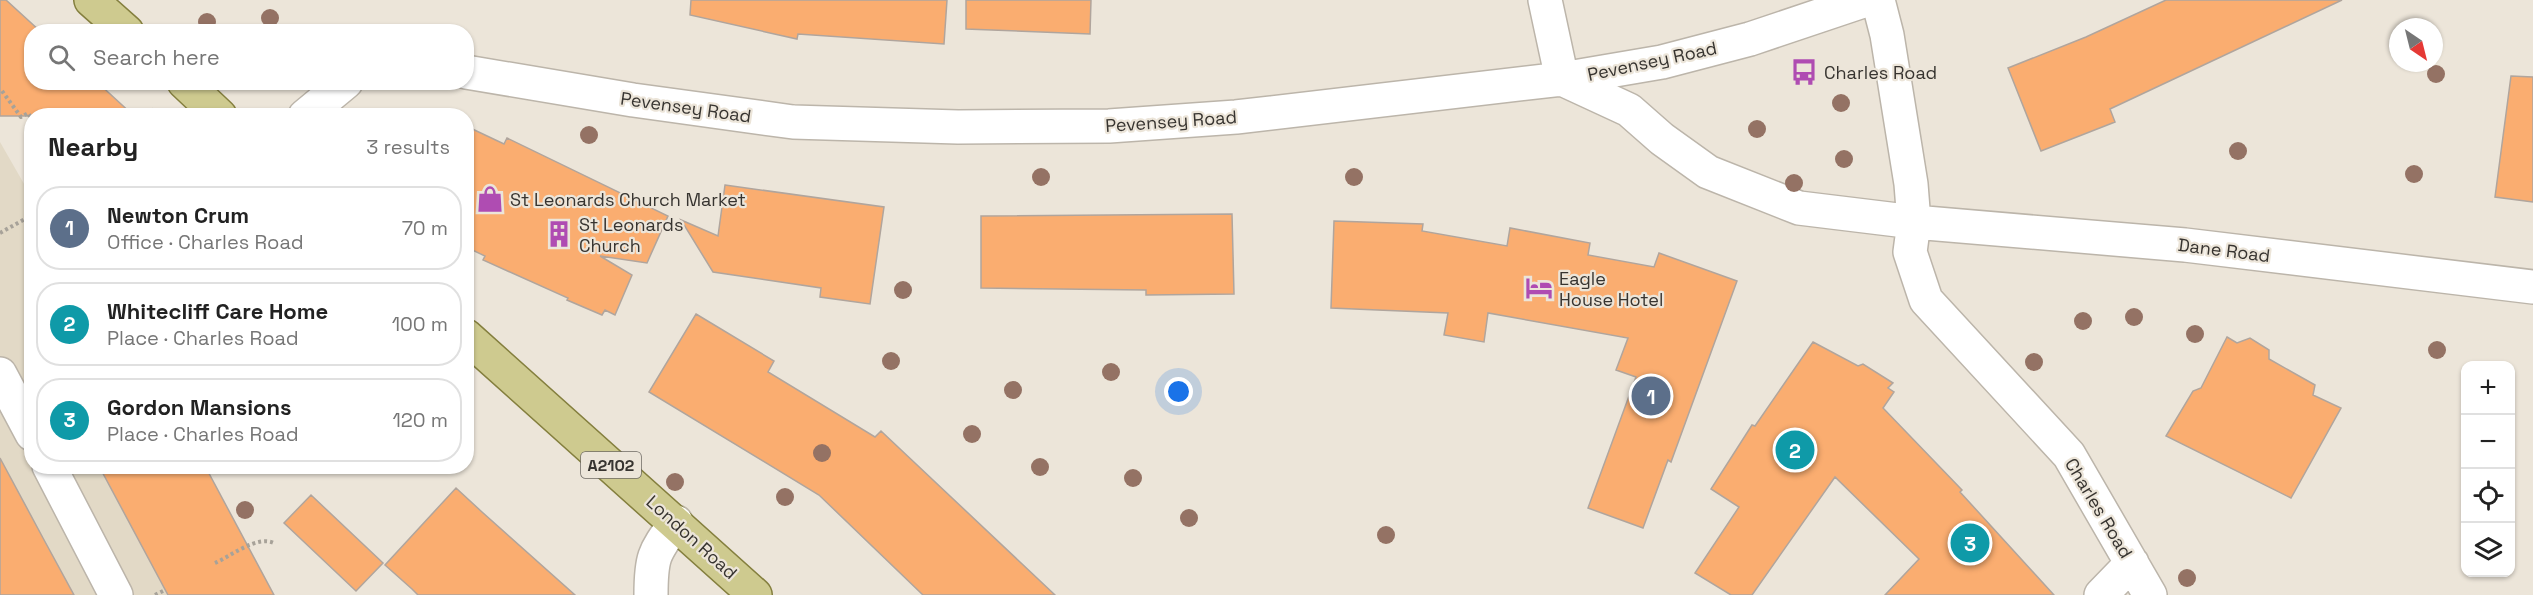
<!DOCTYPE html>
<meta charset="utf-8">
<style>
body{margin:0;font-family:"Space Grotesk",sans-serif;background:#f6f6f6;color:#222}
.controls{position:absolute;right:18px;bottom:18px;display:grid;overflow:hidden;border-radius:12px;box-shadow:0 2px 4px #0004}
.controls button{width:54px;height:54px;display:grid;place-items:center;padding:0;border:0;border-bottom:2px solid #e0e0e0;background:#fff;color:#222;font:30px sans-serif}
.compass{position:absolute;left:2389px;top:18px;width:54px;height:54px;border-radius:50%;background:#fff;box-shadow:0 2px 4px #0004;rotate:145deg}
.you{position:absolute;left:1179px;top:392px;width:21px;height:21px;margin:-15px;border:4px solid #fff;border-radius:50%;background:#1a73e8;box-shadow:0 0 0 9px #1a73e833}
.badge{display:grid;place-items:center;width:39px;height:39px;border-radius:50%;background:#af4cb2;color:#fff;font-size:20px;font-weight:700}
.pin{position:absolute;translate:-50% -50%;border:3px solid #fff;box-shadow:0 2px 6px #0006}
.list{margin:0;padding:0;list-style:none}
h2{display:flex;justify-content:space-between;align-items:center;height:78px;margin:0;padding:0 24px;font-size:26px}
h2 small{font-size:20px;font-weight:400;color:#767676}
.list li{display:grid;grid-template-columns:39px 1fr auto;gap:18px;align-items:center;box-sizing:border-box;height:84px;margin:0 12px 12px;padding:0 12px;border:2px solid #e0e0e0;border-radius:24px}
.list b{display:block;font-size:22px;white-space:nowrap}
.list p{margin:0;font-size:20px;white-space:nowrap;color:#767676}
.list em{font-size:20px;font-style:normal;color:#767676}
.icon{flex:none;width:33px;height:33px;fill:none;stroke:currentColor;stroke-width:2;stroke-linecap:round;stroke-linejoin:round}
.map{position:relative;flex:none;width:2533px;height:595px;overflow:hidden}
.search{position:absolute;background:#fff;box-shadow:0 2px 4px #0004;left:24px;top:24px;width:450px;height:66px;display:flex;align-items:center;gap:15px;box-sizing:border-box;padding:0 21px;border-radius:24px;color:#767676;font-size:22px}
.panel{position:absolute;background:#fff;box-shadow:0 2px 4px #0004;left:24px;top:108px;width:450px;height:366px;border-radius:24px}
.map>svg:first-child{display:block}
.built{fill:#e2d9c6}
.building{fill:#faad70;stroke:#b0a59d;stroke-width:1.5}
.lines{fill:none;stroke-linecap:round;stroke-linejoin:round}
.street-casing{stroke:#bcb5aa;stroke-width:36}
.primary-casing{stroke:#847f3e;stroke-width:36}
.path{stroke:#a7a299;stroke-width:4;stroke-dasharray:3 3;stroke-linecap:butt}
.street{stroke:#fff;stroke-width:33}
.primary{stroke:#ceca8f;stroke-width:33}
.tree{fill:#947264}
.labels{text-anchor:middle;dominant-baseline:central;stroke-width:4.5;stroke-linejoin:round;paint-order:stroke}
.shield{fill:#ece5d9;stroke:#6d6963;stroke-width:1.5}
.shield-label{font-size:16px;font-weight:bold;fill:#373430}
.street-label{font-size:18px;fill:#373430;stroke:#ece5d9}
.poi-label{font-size:18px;fill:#373430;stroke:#ece5d9;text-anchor:start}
</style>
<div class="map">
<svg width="2533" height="595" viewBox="0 0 2533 595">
<rect width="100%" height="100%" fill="#ece5d9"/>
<path class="built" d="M0 142 31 196 32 466 192 467 268 595H0Z"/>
<path class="building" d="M0 0H6L41 32H32V82H97L134 116H0Z
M691 0H947L944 44 798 34 797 39 690 15Z
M966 0H1091L1090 34 966 29Z
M2166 0H2342L2110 109 2115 122 2041 151 2008 68 2086 37Z
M2511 76 2533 77V202L2495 197Z
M466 126 504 144 507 138 668 216 647 263 600 256 632 275 615 315 605 310 602 315 567 300 568 298 483 260 485 256 466 247Z
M725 185 884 207 870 304 820 297 821 288 713 272 681 220 718 236Z
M1232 214 1234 294 1146 295V290L981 288V216Z
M1334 221 1423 224 1422 231 1507 246 1510 228 1590 243 1588 255 1654 267 1659 253 1737 281 1671 462 1668 460 1643 528 1588 508 1636 377 1616 370 1628 338 1488 313 1484 342 1444 335 1448 313 1331 308Z
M696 314 774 361 768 372 875 437 881 431 1055 595H923L819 495 649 392Z
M2227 337 2237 343 2250 338 2269 350V359L2315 385 2313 395 2341 408 2291 498 2166 436 2193 391 2201 388Z
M1813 342 1858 366 1863 364 1893 383 1888 388 1894 392 1883 408 1962 490 1960 492 2054 595H1885L1919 559 1835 477 1752 595H1731L1695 573 1739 507 1711 489 1752 425 1755 426Z
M0 458 43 538 74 595H0Z
M99 466H205L274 595H168Z
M456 488 482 512 575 595H418L412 589 385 565Z
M311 495 383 563 356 591 284 523Z"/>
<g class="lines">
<defs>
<path id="street" d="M1545 0 1562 79 1629 110 1662 139 1708 172 1799 208 1914 222 2185 245 2533 287
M1878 0 1887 35 1911 184 1914 222 1910 252 1926 300 2069 455 2150 595
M466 72 633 100 793 122 958 127 1109 126 1236 117 1562 79 1662 62 1750 39 1866 0
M305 116 346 82
M0 374 32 434
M49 466 116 595
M651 595C651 556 654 553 676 522
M2101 595 2132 563"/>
<path id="primary" d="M91 0 127 32
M184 82 220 116
M466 336 755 595"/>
</defs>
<use href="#street" class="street-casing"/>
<use href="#primary" class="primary-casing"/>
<path class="path" d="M2 91 21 117 28 113 32 119
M149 116 156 107
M0 233 32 215
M215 563C231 556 257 535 274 543
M155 595 165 590"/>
<use href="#street" class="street"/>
<use href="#primary" class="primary"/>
</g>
<g class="tree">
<circle cx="270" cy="18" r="9"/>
<circle cx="207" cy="22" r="9"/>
<circle cx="2436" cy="74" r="9"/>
<circle cx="1841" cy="103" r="9"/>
<circle cx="1757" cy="129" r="9"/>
<circle cx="589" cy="135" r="9"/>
<circle cx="2238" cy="151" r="9"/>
<circle cx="1844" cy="159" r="9"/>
<circle cx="2414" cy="174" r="9"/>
<circle cx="1041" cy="177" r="9"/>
<circle cx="1354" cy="177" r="9"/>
<circle cx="1794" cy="183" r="9"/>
<circle cx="903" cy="290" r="9"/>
<circle cx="2134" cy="317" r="9"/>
<circle cx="2083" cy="321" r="9"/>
<circle cx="2195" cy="334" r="9"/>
<circle cx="2437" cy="350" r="9"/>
<circle cx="891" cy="361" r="9"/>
<circle cx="2034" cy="362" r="9"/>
<circle cx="1111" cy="372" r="9"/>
<circle cx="1013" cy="390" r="9"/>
<circle cx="972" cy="434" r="9"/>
<circle cx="822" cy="453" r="9"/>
<circle cx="1040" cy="467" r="9"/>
<circle cx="1133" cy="478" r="9"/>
<circle cx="675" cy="482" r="9"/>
<circle cx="785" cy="497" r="9"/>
<circle cx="245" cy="510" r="9"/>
<circle cx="1189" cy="518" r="9"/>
<circle cx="1386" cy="535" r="9"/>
<circle cx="2187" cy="578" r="9"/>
</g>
<defs>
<symbol id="bus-bare" viewBox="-9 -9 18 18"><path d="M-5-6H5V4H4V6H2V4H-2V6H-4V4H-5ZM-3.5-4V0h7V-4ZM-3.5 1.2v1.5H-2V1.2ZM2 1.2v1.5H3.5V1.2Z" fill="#af4cb2" stroke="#ece5d9" stroke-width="2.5" paint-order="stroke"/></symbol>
<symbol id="shop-bare" viewBox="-9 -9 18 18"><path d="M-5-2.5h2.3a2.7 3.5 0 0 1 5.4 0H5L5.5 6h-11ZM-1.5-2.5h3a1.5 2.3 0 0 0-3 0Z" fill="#af4cb2" stroke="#ece5d9" stroke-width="2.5" paint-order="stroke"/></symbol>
<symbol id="building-bare" viewBox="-9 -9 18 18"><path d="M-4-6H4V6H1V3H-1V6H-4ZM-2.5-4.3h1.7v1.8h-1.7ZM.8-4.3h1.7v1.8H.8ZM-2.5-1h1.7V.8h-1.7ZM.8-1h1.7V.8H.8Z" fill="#af4cb2" stroke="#ece5d9" stroke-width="2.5" paint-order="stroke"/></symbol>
<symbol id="hotel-bare" viewBox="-9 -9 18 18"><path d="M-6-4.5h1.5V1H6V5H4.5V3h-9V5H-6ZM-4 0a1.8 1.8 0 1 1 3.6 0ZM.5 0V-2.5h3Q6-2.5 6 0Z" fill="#af4cb2" stroke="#ece5d9" stroke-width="2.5" paint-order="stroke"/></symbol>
</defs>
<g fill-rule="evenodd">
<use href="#bus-bare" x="1785" y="53" width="38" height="38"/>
<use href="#shop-bare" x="471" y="180" width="38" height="38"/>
<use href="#building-bare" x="540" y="215" width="38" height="38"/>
<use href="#hotel-bare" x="1520" y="269" width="38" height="38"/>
</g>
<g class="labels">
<rect class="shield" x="581" y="452" width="60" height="26" rx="4.5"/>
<g class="shield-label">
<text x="611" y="465">A2102</text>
</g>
<g class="street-label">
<text transform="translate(1652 61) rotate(-12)">Pevensey Road</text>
<text transform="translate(686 107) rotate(8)">Pevensey Road</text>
<text transform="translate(1171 121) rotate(-4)">Pevensey Road</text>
<text transform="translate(2224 250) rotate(7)">Dane Road</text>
<text transform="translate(2099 508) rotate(59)">Charles Road</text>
<text transform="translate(692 537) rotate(42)">London Road</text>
</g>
<g class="poi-label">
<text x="1824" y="72">Charles Road</text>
<text x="510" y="199">St Leonards Church Market</text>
<text x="579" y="224">St Leonards<tspan x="579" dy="21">Church</tspan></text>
<text x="1559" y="278">Eagle<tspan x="1559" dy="21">House Hotel</tspan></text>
</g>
</g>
</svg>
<div class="controls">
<button>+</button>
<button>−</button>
<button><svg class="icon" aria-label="locate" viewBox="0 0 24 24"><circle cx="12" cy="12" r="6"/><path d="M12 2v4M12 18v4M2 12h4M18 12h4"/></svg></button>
<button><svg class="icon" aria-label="layers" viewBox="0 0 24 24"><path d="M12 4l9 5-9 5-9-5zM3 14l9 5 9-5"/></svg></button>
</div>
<svg class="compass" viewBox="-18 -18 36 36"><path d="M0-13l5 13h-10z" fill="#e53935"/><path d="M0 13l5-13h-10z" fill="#767676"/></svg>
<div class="you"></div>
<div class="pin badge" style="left:1651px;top:396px;background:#5c6f8a">1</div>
<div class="pin badge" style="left:1795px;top:450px;background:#0f9aa8">2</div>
<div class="pin badge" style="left:1970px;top:543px;background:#0f9aa8">3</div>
<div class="search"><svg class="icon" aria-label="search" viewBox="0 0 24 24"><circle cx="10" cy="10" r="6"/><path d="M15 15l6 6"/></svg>Search here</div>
<section class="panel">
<h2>Nearby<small>3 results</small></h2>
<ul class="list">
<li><span class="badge" style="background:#5c6f8a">1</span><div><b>Newton Crum</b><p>Office · Charles Road</p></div><em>70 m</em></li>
<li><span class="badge" style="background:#0f9aa8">2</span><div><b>Whitecliff Care Home</b><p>Place · Charles Road</p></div><em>100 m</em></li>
<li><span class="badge" style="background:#0f9aa8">3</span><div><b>Gordon Mansions</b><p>Place · Charles Road</p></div><em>120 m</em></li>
</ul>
</section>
</div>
